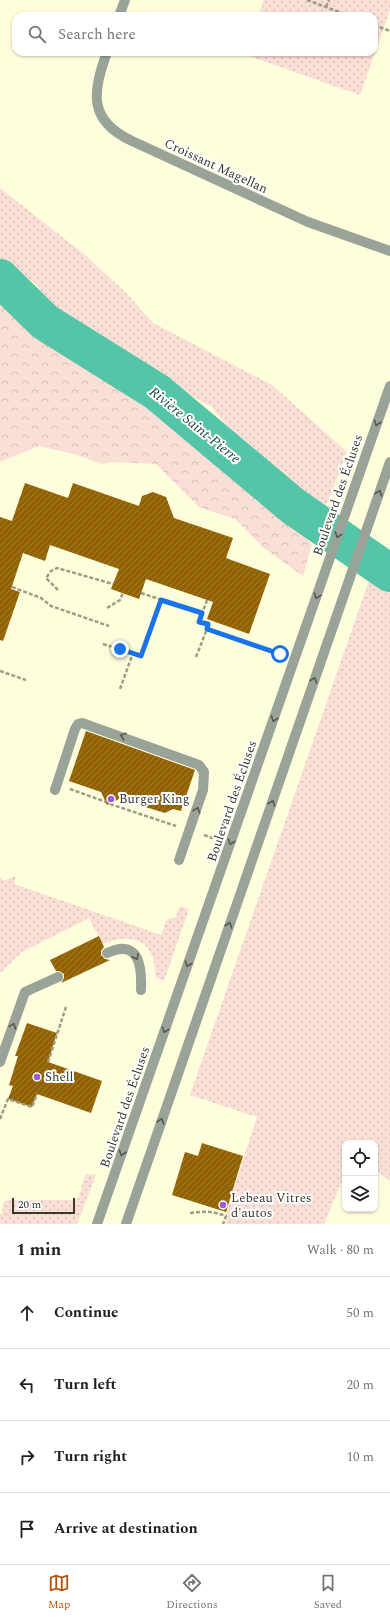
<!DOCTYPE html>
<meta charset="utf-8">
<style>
body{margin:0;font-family:Spectral,serif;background:#f6f6f6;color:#222}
.controls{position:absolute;right:12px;bottom:12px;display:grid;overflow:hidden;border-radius:8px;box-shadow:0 1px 3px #0004}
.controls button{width:36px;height:36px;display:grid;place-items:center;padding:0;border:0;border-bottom:1px solid #e0e0e0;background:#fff;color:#222;font:20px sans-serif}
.scale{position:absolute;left:12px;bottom:10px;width:63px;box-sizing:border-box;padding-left:4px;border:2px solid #38382b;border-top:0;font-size:11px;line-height:14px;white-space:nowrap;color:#38382b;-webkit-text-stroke:3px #fff;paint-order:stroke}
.stop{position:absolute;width:12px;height:12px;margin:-9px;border:3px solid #1a73e8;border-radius:50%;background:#fff}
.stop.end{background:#1a73e8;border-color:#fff;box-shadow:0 1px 4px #0008}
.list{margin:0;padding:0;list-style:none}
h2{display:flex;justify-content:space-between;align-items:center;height:52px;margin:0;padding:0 16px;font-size:17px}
h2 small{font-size:13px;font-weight:400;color:#767676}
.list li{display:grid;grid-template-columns:26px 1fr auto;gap:12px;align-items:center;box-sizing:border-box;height:72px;padding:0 16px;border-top:1px solid #e0e0e0}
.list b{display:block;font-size:15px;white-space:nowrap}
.list em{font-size:13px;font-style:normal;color:#767676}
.icon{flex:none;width:22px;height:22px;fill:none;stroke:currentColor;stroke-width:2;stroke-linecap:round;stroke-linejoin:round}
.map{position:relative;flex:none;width:390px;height:1224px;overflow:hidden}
.search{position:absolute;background:#fff;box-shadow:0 1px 3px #0004;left:12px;right:12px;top:12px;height:44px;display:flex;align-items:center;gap:10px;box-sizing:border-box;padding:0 14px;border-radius:12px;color:#767676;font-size:15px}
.sheet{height:340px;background:#fff}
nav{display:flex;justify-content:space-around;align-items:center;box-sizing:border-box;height:56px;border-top:1px solid #e0e0e0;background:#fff;font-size:11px;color:#767676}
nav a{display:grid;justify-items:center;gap:2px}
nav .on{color:#b45309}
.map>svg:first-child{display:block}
.grass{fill:url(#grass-dots)}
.forest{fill:url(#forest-crowns)}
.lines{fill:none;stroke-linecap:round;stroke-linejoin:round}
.river{stroke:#54c6a7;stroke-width:38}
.building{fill:url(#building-hatch)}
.path{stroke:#9e9e86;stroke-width:2.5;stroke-dasharray:4 2;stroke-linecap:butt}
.service{stroke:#9aa398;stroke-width:10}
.minor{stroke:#9aa398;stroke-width:10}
.tertiary{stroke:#9aa398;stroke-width:10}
.oneway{stroke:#55584c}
.route{stroke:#1a73e8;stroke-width:5}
.poi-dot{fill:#985dd5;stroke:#fff;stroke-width:1.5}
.labels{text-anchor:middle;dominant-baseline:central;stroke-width:4;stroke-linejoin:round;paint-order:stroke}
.street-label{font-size:13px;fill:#38382b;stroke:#fff}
.poi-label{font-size:13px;fill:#38382b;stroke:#fff;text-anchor:start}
.water-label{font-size:14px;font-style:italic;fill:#16473a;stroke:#fff}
</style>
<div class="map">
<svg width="390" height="1224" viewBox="0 0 390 1224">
<defs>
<pattern id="grass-dots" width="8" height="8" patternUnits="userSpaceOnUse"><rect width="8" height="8" fill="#f9dfd5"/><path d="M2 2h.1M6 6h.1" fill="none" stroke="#d6c0b7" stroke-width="1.8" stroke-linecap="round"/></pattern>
<pattern id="forest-crowns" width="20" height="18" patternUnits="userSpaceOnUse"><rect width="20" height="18" fill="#f9dfd5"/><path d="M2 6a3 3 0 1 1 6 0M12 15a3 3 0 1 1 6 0" fill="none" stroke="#d6c0b7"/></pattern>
<pattern id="building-hatch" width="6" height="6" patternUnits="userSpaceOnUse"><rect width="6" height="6" fill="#926100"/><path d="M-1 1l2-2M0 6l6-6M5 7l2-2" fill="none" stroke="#a17e39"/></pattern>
</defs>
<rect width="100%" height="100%" fill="#fefedd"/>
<path class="grass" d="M264 0H390V10L360 95 246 55 247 52H374V16H258Z
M0 188 85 255 126 293 153 323 272 385 347 452 324 511 267 473 243 448 212 407 112 354 85 332 71 329 55 321 44 311 38 285 0 260Z
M372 572 390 584V1181L375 1170V1143H345V1174L324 1224H225L228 1215 226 1212 257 1117 190 1095Z
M0 876 3 881 16 876 14 884 161 935 167 919 175 918 179 908 181 906 189 909 164 981 155 977C157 942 134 931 103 944L89 918 22 952 0 973Z
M88 1174 96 1175 77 1224H0V1214H2L3 1203 7 1200H76L79 1197 85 1175Z"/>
<path class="forest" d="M0 286 58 342 89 363 133 386 180 429 284 517 312 544 303 576 264 548 235 519 199 507 156 464 112 462 102 464 77 455 39 446 0 462Z"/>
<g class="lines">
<path class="river" d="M0 278 45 322 157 392 293 506 390 573"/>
</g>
<path class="building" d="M25 483 68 498 73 483 139 506 142 496 153 492 166 497 174 518 233 538 226 558 270 574 249 634 207 619 213 602 146 579 139 599 111 589 119 569 50 545 45 561 23 553 11 589 20 592 3 641 0 640V517L12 521Z
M86 731 195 770 181 811 173 809 165 813 119 799 107 805 101 792 69 781Z
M99 936 104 947 101 951V955L105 959 110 960 61 983 64 978V974L59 971H56L50 960Z
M27 1023 57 1033 48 1062 102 1081 91 1113 37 1094 32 1107 8 1099 13 1086 9 1085 18 1056H15Z
M202 1143 243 1156 226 1212 172 1195 185 1152 198 1156Z"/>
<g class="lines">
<path class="path" d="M307 0 350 16
M326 7 329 0
M374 25 390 31
M12 587 41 598 51 606 109 626
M58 590 46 578 51 571 57 568 113 584
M141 593 202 613
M207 600 199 622 208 624 207 629
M107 608 120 600 123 593
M103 644 141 656 161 600
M196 657 207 629 280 654
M0 671 26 680
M120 689 133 653
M70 789 106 802
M110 804 176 826
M204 835 215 839
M48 1062 66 1007
M0 1119 8 1099 32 1107 37 1094
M190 1213C206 1211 211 1211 226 1216L223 1224"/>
<path class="service" d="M55 790 75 729 78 724 82 723 199 765 204 772 203 790 179 860
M107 953C139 938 142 966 141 990
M0 1062 25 992 58 977"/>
<path class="minor" d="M119 16 125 0
M107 52C93 92 87 120 132 141L308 222 390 251"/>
<path class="tertiary" d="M97 1224 390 386
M126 1224 390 462"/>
</g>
<defs><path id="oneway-chevron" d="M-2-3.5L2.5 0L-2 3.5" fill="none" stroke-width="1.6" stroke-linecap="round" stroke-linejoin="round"/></defs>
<g class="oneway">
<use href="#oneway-chevron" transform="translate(377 423) rotate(109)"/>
<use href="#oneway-chevron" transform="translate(379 493) rotate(-70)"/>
<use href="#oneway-chevron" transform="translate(338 535) rotate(110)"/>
<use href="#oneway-chevron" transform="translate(317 596) rotate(109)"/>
<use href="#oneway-chevron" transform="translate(314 680) rotate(-71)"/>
<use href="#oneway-chevron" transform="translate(274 719) rotate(109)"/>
<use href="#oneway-chevron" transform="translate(123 736) rotate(-161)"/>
<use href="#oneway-chevron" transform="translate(272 803) rotate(-71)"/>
<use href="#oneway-chevron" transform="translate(197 810) rotate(-71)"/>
<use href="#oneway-chevron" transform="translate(231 842) rotate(109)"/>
<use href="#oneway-chevron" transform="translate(229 925) rotate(-71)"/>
<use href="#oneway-chevron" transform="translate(136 957) rotate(61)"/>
<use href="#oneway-chevron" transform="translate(188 964) rotate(109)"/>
<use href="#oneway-chevron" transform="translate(13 1026) rotate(-70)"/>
<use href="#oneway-chevron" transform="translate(165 1030) rotate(109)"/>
<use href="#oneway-chevron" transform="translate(161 1121) rotate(-71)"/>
<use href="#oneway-chevron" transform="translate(122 1153) rotate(109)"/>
</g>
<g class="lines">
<path class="route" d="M120 649 141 656 161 600 202 613 199 622 208 624 207 629 280 654"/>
</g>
<g class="poi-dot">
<circle cx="111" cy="799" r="4"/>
<circle cx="37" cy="1077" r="4"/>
<circle cx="223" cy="1205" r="4"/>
</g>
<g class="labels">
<g class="street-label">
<text transform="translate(216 166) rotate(25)">Croissant Magellan</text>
<text transform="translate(338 495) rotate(-71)">Boulevard des Écluses</text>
<text transform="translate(232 801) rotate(-71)">Boulevard des Écluses</text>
<text transform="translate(125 1107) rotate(-71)">Boulevard des Écluses</text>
</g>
<g class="poi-label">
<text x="119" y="799">Burger King</text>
<text x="45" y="1077">Shell</text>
<text x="231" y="1198">Lebeau Vitres<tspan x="231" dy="15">d'autos</tspan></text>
</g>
<g class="water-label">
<text transform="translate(195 425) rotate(39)">Rivière Saint-Pierre</text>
</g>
</g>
</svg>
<div class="controls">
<button><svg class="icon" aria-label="locate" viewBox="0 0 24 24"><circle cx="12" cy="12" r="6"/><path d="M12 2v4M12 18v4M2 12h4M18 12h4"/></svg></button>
<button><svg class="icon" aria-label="layers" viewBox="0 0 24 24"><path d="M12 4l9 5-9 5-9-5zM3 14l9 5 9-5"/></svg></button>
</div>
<div class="scale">20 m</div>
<div class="stop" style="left:280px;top:654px"></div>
<div class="stop end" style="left:120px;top:649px"></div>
<div class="search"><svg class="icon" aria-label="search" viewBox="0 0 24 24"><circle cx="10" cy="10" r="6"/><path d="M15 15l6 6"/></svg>Search here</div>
</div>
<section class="sheet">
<h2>1 min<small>Walk · 80 m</small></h2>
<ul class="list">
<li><svg class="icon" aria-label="ahead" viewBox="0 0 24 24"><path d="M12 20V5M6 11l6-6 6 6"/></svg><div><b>Continue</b></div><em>50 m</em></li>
<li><svg class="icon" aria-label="left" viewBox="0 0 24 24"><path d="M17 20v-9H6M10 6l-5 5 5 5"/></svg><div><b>Turn left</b></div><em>20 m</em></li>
<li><svg class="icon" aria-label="right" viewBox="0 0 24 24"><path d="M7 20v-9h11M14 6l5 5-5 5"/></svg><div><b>Turn right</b></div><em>10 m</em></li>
<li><svg class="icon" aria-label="arrive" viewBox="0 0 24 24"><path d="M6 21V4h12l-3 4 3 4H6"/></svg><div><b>Arrive at destination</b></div></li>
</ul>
</section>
<nav>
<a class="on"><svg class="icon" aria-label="map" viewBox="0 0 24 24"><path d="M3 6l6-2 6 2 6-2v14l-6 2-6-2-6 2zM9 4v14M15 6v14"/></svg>Map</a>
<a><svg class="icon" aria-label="directions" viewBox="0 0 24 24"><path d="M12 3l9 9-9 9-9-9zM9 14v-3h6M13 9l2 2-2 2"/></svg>Directions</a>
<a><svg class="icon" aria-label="saved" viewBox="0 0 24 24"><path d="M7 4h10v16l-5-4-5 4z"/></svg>Saved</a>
</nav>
